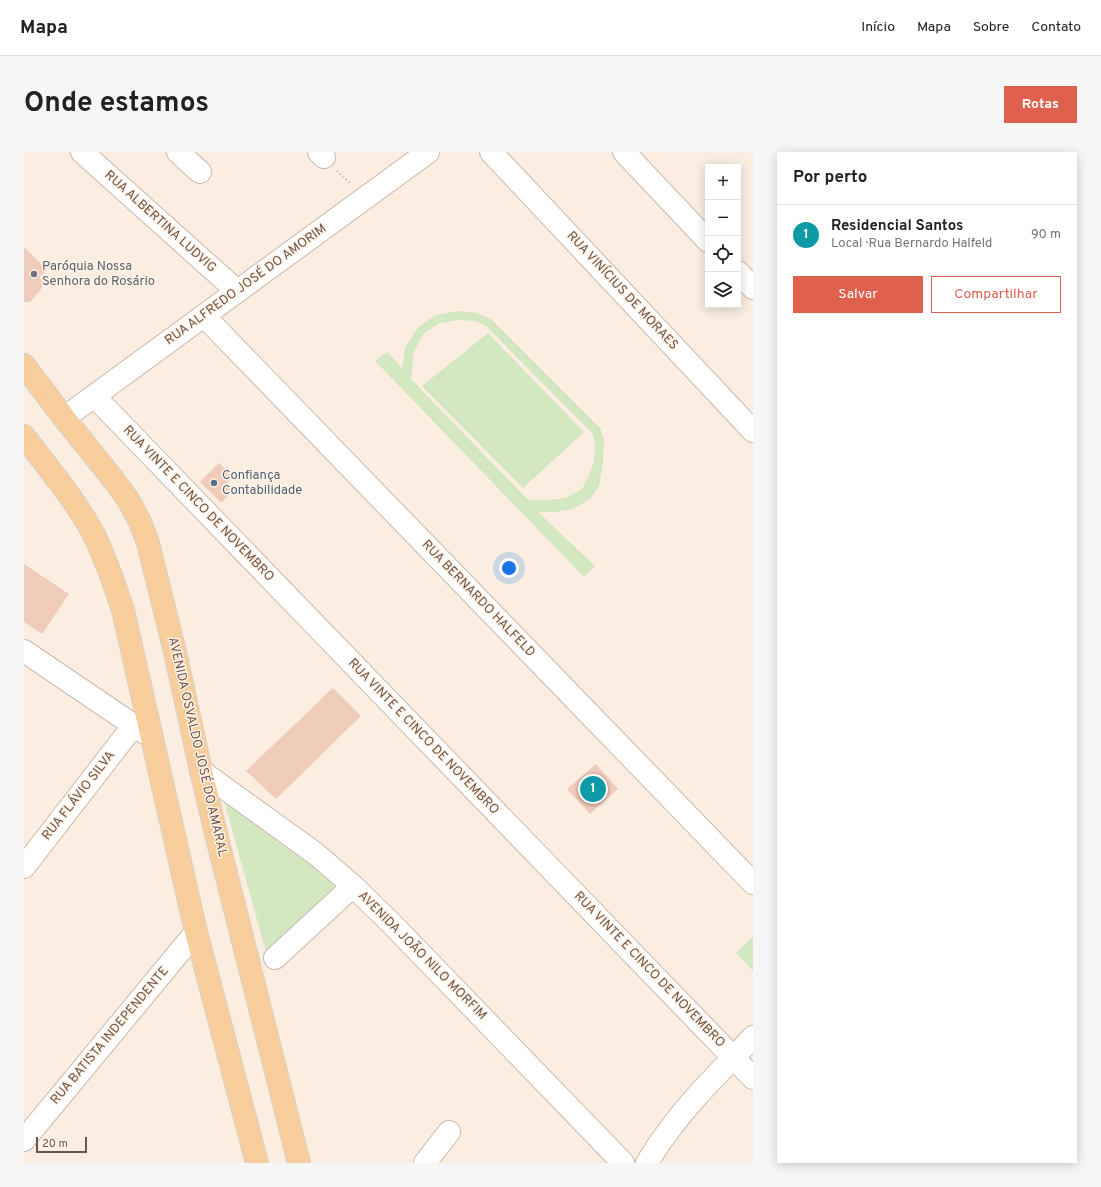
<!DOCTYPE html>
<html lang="pt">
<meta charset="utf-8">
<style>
body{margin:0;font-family:Overpass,sans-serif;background:#f6f6f6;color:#222}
.controls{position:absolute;right:12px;top:12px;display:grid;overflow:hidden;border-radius:0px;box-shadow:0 2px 10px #0003}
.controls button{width:36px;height:36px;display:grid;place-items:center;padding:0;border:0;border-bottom:1px solid #e0e0e0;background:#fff;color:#222;font:20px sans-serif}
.scale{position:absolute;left:12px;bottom:10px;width:51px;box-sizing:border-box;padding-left:4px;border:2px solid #705449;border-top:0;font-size:11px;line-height:14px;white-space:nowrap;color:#705449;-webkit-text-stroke:3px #fef3e7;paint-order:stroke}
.you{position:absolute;left:485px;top:416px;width:14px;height:14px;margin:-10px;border:3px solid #fff;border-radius:50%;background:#1a73e8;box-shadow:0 0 0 6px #1a73e833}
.badge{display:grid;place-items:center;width:26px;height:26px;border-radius:50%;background:#df604c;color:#fff;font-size:13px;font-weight:700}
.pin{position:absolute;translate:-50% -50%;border:2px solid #fff;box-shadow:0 1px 4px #0006}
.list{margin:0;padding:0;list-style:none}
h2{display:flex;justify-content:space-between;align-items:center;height:52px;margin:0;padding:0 16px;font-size:17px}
h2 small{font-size:13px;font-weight:400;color:#767676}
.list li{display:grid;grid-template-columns:26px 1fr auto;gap:12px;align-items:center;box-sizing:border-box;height:60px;padding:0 16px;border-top:1px solid #e0e0e0}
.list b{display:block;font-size:15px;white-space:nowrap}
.list p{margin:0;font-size:13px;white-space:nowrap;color:#767676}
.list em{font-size:13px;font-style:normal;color:#767676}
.actions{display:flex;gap:8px;padding:12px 16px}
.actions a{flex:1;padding:9px 0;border:1px solid #df604c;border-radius:0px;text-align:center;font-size:14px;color:#df604c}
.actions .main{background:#df604c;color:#fff}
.icon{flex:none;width:22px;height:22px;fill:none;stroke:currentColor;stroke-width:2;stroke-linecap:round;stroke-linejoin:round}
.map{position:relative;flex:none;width:729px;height:1011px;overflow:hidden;border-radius:0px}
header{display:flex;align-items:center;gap:24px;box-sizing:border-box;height:56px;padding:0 20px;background:#fff;border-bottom:1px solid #e0e0e0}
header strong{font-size:19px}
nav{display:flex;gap:22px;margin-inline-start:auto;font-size:14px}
.intro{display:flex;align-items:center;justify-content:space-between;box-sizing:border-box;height:96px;padding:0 24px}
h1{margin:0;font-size:28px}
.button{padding:10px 18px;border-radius:0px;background:#df604c;color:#fff;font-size:14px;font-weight:700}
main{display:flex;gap:24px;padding:0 24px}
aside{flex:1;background:#fff;border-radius:0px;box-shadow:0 2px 10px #0003}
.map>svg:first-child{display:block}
.green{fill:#d3e7c1;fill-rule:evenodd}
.building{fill:#efcbba}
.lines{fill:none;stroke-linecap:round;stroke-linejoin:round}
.minor-casing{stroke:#cdb8ac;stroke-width:24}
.major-casing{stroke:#d7cfcc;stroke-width:24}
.path{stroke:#d3ae9e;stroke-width:2.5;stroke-dasharray:1 3;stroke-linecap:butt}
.minor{stroke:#fff;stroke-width:22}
.major{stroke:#f7cd9c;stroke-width:22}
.worship-dot{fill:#6b7280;stroke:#fef3e7;stroke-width:1.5}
.service-dot{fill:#5c6f8a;stroke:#fef3e7;stroke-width:1.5}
.labels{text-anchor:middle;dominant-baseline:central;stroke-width:3;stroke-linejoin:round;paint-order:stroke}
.street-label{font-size:13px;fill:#705449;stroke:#fef3e7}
.worship-label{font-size:13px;fill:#5b616d;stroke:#fef3e7;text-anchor:start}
.service-label{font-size:13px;fill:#4e5e75;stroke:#fef3e7;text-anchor:start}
</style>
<header>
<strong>Mapa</strong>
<nav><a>Início</a><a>Mapa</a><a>Sobre</a><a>Contato</a></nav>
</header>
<div class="intro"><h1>Onde estamos</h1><a class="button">Rotas</a></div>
<main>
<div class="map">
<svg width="729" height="1011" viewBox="0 0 729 1011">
<rect width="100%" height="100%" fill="#fbeee1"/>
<path class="green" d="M434 159 453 161 467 167 576 276 580 287 579 311 575 334 566 347 549 357 531 360H514L571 414 560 425 351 209 363 200 378 216 381 196 394 175 412 163ZM434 168 451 169 462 174 568 281 571 289 570 310 565 323 558 337 542 346 524 348H504L387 227 390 199 400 181 416 171Z
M464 181 560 280 499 336 398 234Z
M200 649 316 734 242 800Z
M729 785V819L712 801Z"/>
<path class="building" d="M0 95 23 118 15 126 20 130 16 139 6 150H0Z
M195 311 209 325 202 332 209 339 197 351 176 330Z
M0 412 45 442 18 482 0 470Z
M309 536 337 564 252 647 222 619Z
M572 612 594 637 566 662 543 637Z"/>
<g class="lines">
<defs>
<path id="minor" d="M58 0 213 139
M154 0 176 20
M295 0 300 5
M467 0 729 279
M600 0 684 89
M714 120 729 136
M180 164 729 731
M70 244 729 926
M40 266 404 0
M0 499 121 581
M177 619 292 702 329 734 367 771 599 1011
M0 715 110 573
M251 806 329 734
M0 988 172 780
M401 1011 425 980
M623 1011C629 1001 636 990 643 981 668 946 700 916 729 885"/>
<path id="major" d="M0 213 40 266 89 327 105 349 116 370 124 391 151 500 177 619 194 690 275 1011
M0 284C24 316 50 346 69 381 82 406 90 432 99 458L172 780 233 1011"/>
</defs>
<use href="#minor" class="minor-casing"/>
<use href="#major" class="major-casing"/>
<path class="path" d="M313 19 327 32"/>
<use href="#minor" class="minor"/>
<use href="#major" class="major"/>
</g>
<circle class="worship-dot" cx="10" cy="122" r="4"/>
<circle class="service-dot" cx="190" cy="331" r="4"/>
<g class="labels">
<g class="street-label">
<text transform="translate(136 70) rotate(42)">RUA ALBERTINA LUDVIG</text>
<text transform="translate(222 133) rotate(-36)">RUA ALFREDO JOSÉ DO AMORIM</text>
<text transform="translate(598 139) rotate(47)">RUA VINÍCIUS DE MORAES</text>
<text transform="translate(174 352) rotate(46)">RUA VINTE E CINCO DE NOVEMBRO</text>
<text transform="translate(454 447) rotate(46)">RUA BERNARDO HALFELD</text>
<text transform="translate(399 585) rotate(46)">RUA VINTE E CINCO DE NOVEMBRO</text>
<text transform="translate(173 595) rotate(77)">AVENIDA OSVALDO JOSÉ DO AMARAL</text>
<text transform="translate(55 644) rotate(-52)">RUA FLÁVIO SILVA</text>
<text transform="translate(398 804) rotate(45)">AVENIDA JOÃO NILO MORFIM</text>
<text transform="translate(625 818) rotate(46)">RUA VINTE E CINCO DE NOVEMBRO</text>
<text transform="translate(86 884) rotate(-50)">RUA BATISTA INDEPENDENTE</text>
</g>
<g class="worship-label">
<text x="18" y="115">Paróquia Nossa<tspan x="18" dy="15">Senhora do Rosário</tspan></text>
</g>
<g class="service-label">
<text x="198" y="324">Confiança<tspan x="198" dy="15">Contabilidade</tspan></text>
</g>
</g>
</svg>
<div class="controls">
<button>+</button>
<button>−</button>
<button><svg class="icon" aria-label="locate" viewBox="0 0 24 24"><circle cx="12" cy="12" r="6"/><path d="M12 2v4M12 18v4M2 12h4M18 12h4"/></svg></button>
<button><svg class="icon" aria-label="layers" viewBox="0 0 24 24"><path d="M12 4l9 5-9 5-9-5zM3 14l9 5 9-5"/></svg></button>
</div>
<div class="scale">20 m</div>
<div class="you"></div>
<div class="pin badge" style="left:569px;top:637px;background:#0f9aa8">1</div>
</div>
<aside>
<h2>Por perto<small></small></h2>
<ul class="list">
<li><span class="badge" style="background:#0f9aa8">1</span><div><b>Residencial Santos</b><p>Local · Rua Bernardo Halfeld</p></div><em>90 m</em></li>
</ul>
<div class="actions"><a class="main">Salvar</a><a>Compartilhar</a></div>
</aside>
</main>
